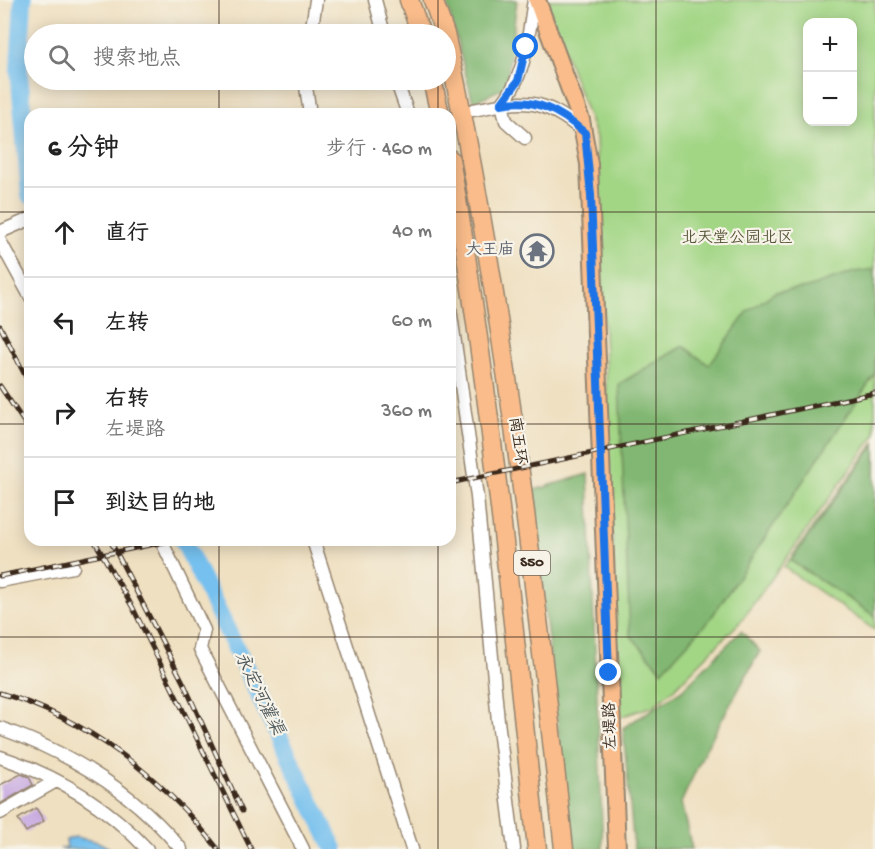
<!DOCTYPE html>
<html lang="zh">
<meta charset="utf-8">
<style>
body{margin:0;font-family:"Gochi Hand","LXGW WenKai TC",sans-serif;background:#f2f2f2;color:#222}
.controls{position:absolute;right:18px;top:18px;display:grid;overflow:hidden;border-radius:12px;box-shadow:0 3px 15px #0003}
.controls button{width:54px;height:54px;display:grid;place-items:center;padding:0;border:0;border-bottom:2px solid #e0e0e0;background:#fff;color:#222;font:30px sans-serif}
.stop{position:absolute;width:18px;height:18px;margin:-14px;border:4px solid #1a73e8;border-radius:50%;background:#fff}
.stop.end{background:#1a73e8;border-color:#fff;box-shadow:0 2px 6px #0008}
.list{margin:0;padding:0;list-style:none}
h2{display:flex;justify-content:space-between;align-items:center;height:78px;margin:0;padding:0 24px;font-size:26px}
h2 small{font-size:20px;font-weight:400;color:#767676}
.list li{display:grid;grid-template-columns:39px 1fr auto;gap:18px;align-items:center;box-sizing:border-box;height:90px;padding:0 24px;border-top:2px solid #e0e0e0}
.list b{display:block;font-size:22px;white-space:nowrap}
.list p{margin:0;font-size:20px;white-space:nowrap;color:#767676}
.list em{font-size:20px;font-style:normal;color:#767676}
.icon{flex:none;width:33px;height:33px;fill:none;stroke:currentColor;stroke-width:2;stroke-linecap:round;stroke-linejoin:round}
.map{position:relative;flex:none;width:875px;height:849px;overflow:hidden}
.search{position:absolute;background:#fff;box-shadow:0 3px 15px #0003;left:24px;top:24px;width:432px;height:66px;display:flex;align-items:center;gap:15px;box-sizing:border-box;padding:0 21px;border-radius:33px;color:#767676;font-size:22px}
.panel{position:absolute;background:#fff;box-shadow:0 3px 15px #0003;left:24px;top:108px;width:432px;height:438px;border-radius:18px}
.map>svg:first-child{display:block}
.green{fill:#a2d685;stroke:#6e8052;stroke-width:1.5;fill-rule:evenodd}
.forest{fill:#81b772;stroke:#5e7048;stroke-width:1.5}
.water{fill:#75c0ee;stroke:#587586;stroke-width:1.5}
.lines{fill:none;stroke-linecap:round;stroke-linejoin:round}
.river{stroke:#75c0ee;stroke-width:18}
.building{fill:#c9ade1}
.minor-casing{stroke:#958570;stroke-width:15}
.major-casing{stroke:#958570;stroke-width:20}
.highway-casing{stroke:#958570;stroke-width:21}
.minor{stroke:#fff;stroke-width:12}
.major{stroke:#f9bc8a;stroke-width:16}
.highway{stroke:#f9bc8a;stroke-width:18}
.rail-casing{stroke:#3b2a1e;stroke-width:5}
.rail{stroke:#f7f3e8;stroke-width:3;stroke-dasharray:9;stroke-linecap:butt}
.route{stroke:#1a73e8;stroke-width:8}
.grid{fill:none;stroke:#3b2a1e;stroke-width:1.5;stroke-opacity:0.55}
.labels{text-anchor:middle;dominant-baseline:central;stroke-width:4.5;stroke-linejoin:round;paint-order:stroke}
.shield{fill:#f7f3e8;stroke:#73665b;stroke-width:1.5}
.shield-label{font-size:15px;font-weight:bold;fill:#3b2a1e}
.park-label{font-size:16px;fill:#555538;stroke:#f7f3e8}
.worship-label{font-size:16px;fill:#5b616d;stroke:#f7f3e8;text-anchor:end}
.street-label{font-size:16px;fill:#3b2a1e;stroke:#f7f3e8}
.water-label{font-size:18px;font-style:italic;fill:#4c575c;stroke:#f7f3e8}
</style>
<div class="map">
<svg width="875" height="849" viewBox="0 0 875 849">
<rect width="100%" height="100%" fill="#f7f3e8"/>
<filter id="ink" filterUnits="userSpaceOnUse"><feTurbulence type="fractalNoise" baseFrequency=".0167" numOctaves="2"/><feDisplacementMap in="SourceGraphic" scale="12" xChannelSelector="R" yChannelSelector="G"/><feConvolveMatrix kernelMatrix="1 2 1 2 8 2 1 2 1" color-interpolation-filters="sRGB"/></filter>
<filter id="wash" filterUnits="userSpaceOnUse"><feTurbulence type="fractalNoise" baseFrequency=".008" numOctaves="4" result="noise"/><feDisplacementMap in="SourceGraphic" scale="24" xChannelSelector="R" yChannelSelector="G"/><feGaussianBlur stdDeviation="1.35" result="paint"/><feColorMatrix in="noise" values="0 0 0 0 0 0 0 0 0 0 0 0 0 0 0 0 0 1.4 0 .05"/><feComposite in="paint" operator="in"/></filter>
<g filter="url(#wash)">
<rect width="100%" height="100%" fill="#efe0c1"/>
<path class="green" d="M546 0H875V435L741 621 676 687 653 706 620 717 596 138ZM808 22H852V122H808Z
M875 442V630L784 567Z"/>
<path class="forest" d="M446 0H517L506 87 473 102Z
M875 269V374L711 618 662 671 630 635 619 384 683 346 709 365 748 311 775 292 807 288 854 272Z
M875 444V616L791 561Z
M588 474 603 849H572L531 491Z
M741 631 760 651 705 750 681 803 692 849H634L623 728 682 690Z"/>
<path class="water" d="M75 837 98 842 111 849H60L67 847 66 840Z"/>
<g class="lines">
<path class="river" d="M23 0 19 71 30 195
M183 540 334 849"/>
</g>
<g id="blocks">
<path class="building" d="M21 774 29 777 33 785 0 804V785Z
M36 808 44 821 26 832 18 819Z"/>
</g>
</g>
<g filter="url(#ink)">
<use href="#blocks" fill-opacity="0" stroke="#958570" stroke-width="1.5"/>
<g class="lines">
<defs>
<path id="minor" d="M375 0 384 34
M311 34 316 0
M305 80 310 114
M396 80 408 114
M502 104C526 75 528 37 534 0
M502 104 506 121 525 138
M473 110C523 100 542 96 584 132
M0 232 30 219
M0 241 30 296
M450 308 477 497 498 721 514 849
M161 540 204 630 200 649 303 849
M313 540 412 849
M0 581 73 567
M0 728C70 753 134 792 181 849
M0 757C55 775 107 806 147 849
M0 813 56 781"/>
<path id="major" d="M537 0 581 120 589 164 617 849"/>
<path id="highway" d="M409 0 421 34
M433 0 445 34
M446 38C505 305 534 577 564 849
M432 80 440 114
M450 159C490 388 513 618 537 849"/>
</defs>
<use href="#minor" class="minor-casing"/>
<use href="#major" class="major-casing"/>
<use href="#highway" class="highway-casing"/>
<use href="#minor" class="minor"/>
<use href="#major" class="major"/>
<use href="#highway" class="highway"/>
<defs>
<path id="rail" d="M0 326 30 385
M0 386 30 431
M450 483 875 393
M94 540 133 608 251 849
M110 540 184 684 242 811
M0 576 174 540
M0 693C88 719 162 777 218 849"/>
</defs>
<use href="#rail" class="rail-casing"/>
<use href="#rail" class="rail"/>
</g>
</g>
<g class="lines" filter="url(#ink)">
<path class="route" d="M526 47 518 81 501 104C535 97 560 111 585 133L591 195 609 673"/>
</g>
<path class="grid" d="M219 0V34M438 0V34M656 0V849M219 80V114M438 80V114M0 212H30M450 212H875M0 424H30M450 424H875M219 540V849M438 540V849M0 637H875"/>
<defs>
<symbol id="temple-ring" viewBox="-11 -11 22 22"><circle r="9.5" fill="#f7f3e8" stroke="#6b7280" stroke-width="1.5"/><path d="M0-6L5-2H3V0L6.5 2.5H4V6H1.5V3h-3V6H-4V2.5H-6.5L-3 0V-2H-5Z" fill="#6b7280"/></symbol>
</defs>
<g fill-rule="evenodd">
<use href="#temple-ring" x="518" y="232" width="38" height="38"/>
</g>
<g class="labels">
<rect class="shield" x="514" y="551" width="36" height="24" rx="4.5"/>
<g class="shield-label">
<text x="532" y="563">S50</text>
</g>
<g class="park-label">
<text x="737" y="239">北天堂公园北区</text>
</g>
<g class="worship-label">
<text x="514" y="251">大王庙</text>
</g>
<g class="street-label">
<text transform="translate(516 441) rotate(82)">南五环</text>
<text transform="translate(612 726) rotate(-92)">左堤路</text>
</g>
<g class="water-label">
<text transform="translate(258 694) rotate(64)">永定河灌渠</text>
</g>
</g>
</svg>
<div class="controls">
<button>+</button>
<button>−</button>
</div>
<div class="stop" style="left:526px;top:47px"></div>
<div class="stop end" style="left:609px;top:673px"></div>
<div class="search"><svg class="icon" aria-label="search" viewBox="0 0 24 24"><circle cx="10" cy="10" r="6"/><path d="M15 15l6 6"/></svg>搜索地点</div>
<section class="panel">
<h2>6 分钟<small>步行 · 460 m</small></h2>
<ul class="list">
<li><svg class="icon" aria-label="ahead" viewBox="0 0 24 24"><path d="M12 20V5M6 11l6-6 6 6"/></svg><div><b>直行</b></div><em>40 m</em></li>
<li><svg class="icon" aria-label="left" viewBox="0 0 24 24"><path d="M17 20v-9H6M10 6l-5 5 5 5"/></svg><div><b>左转</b></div><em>60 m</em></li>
<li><svg class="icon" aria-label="right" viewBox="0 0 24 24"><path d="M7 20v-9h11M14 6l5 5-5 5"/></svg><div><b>右转</b><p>左堤路</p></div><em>360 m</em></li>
<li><svg class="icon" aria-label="arrive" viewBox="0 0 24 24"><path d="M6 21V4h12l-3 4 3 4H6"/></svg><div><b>到达目的地</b></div></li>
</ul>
</section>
</div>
